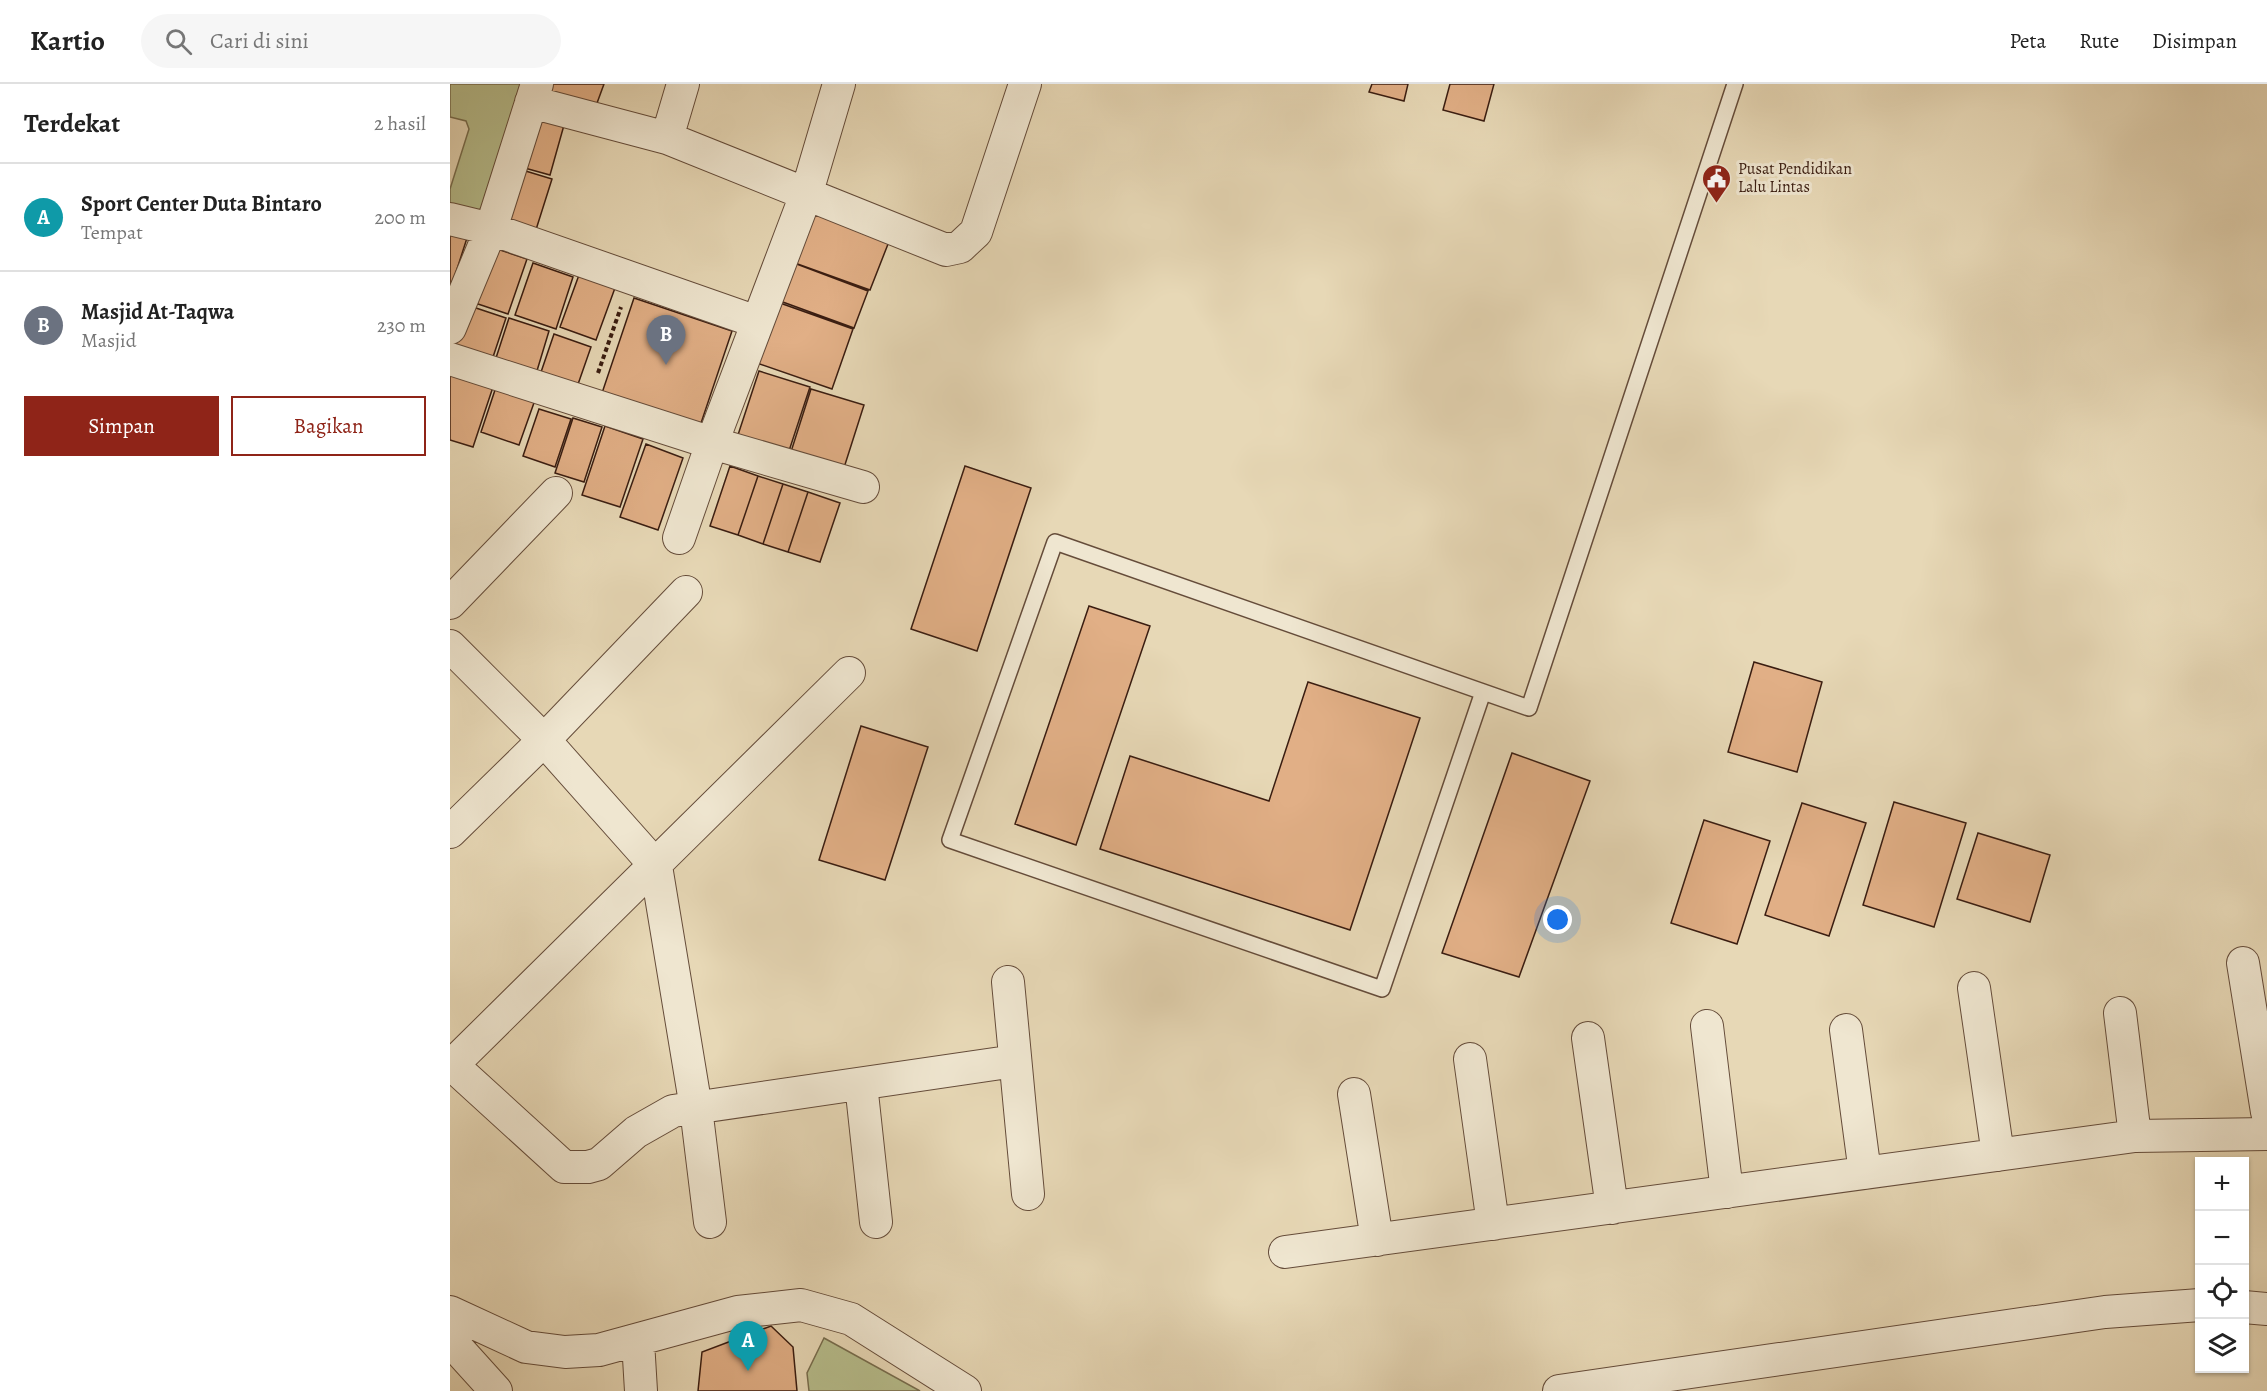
<!DOCTYPE html>
<html lang="id">
<meta charset="utf-8">
<style>
body{margin:0;font-family:Alegreya,serif;background:#f6f6f6;color:#222}
.controls{position:absolute;right:18px;bottom:18px;display:grid;overflow:hidden;border-radius:0px;box-shadow:0 2px 4px #0004}
.controls button{width:54px;height:54px;display:grid;place-items:center;padding:0;border:0;border-bottom:2px solid #e0e0e0;background:#fff;color:#222;font:30px sans-serif}
.you{position:absolute;left:1108px;top:836px;width:21px;height:21px;margin:-15px;border:4px solid #fff;border-radius:50%;background:#1a73e8;box-shadow:0 0 0 9px #1a73e833}
.badge{display:grid;place-items:center;width:39px;height:39px;border-radius:50%;background:#8f2418;color:#fff;font-size:20px;font-weight:700}
.pin{position:absolute;translate:-50% -50px;filter:drop-shadow(0 2px 3px #0008)}
.pin::after{content:'';position:absolute;top:32px;width:21px;height:18px;background:inherit;clip-path:polygon(0 0,100% 0,50% 100%)}
.list{margin:0;padding:0;list-style:none}
h2{display:flex;justify-content:space-between;align-items:center;height:78px;margin:0;padding:0 24px;font-size:26px}
h2 small{font-size:20px;font-weight:400;color:#767676}
.list li{display:grid;grid-template-columns:39px 1fr auto;gap:18px;align-items:center;box-sizing:border-box;height:108px;padding:0 24px;border-top:2px solid #e0e0e0}
.list b{display:block;font-size:22px;white-space:nowrap}
.list p{margin:0;font-size:20px;white-space:nowrap;color:#767676}
.list em{font-size:20px;font-style:normal;color:#767676}
.actions{display:flex;gap:12px;padding:18px 24px}
.actions a{flex:1;padding:14px 0;border:2px solid #8f2418;border-radius:0px;text-align:center;font-size:21px;color:#8f2418}
.actions .main{background:#8f2418;color:#fff}
.icon{flex:none;width:33px;height:33px;fill:none;stroke:currentColor;stroke-width:2;stroke-linecap:round;stroke-linejoin:round}
.map{position:relative;flex:none;width:1817px;height:1307px;overflow:hidden}
header{display:flex;align-items:center;gap:36px;box-sizing:border-box;height:84px;padding:0 30px;background:#fff;border-bottom:2px solid #e0e0e0}
header strong{font-size:28px}
nav{display:flex;gap:33px;margin-inline-start:auto;font-size:21px}
.search{width:420px;height:54px;background:#f6f6f6;display:flex;align-items:center;gap:15px;box-sizing:border-box;padding:0 21px;border-radius:33px;color:#767676;font-size:22px}
main{display:flex}
aside{flex:1;background:#fff}
.map>svg:first-child{display:block}
.green{fill:#b7be8d;stroke:#786e4f;stroke-width:1.5}
.building{fill:#e1af86;stroke:#3a1d11;stroke-width:1.5}
.lines{fill:none;stroke-linecap:round;stroke-linejoin:round}
.lane-casing{stroke:#654c3a;stroke-width:18}
.street-casing{stroke:#654c3a;stroke-width:34}
.path{stroke:#3a1d11;stroke-width:4;stroke-dasharray:4.5 3;stroke-linecap:butt}
.lane{stroke:#efe6d0;stroke-width:15}
.street{stroke:#efe6d0;stroke-width:32}
.labels{text-anchor:middle;dominant-baseline:central;stroke-width:6;stroke-linejoin:round;paint-order:stroke}
.poi-label{font-size:16px;fill:#3a1d11;stroke:#efe6d0;text-anchor:start}
</style>
<header>
<strong>Kartio</strong>
<div class="search"><svg class="icon" aria-label="search" viewBox="0 0 24 24"><circle cx="10" cy="10" r="6"/><path d="M15 15l6 6"/></svg>Cari di sini</div>
<nav><a>Peta</a><a>Rute</a><a>Disimpan</a></nav>
</header>
<main>
<aside>
<h2>Terdekat<small>2 hasil</small></h2>
<ul class="list">
<li><span class="badge" style="background:#0f9aa8">A</span><div><b>Sport Center Duta Bintaro</b><p>Tempat</p></div><em>200 m</em></li>
<li><span class="badge" style="background:#6b7280">B</span><div><b>Masjid At-Taqwa</b><p>Masjid</p></div><em>230 m</em></li>
</ul>
<div class="actions"><a class="main">Simpan</a><a>Bagikan</a></div>
</aside>
<div class="map">
<svg width="1817" height="1307" viewBox="0 0 1817 1307">
<rect width="100%" height="100%" fill="#e7d8b6"/>
<filter id="stains"><feTurbulence type="fractalNoise" baseFrequency=".00333" numOctaves="4"/><feColorMatrix values="0 0 0 0 .2 0 0 0 0 .09 0 0 0 0 .02 0 0 0 .5 -.17"/></filter>
<radialGradient id="worn" r=".72"><stop offset=".6" stop-color="#630" stop-opacity="0"/><stop offset="1" stop-color="#630" stop-opacity=".3"/></radialGradient>
<path class="green" d="M0 0H76L37 133 0 123V105L19 45 16 37 0 33Z
M374 1254 470 1307H359L357 1289Z"/>
<path class="building" d="M97 0H154L143 30 92 13Z
M922 0H958L954 17 919 8Z
M1000 0H1044L1034 37 993 26Z
M87 25 116 34 100 91 71 83Z
M69 85 102 95 84 152 51 141Z
M361 126 440 155 420 206 342 178Z
M0 149 17 154 0 207Z
M38 162 77 175 58 230 19 217Z
M83 179 123 193 106 245 65 231Z
M344 179 418 207 404 244 330 217Z
M129 191 165 204 146 256 110 243Z
M184 214 282 247 248 348 150 315Z
M330 219 403 245 382 305 307 279Z
M17 221 56 234 42 276 2 263Z
M59 234 99 247 86 290 45 277Z
M104 250 141 263 126 306 89 294Z
M0 286 44 300 23 363 0 356Z
M309 287 360 303 336 376 285 360Z
M46 303 85 316 69 361 31 348Z
M361 305 414 321 392 390 339 374Z
M89 325 121 335 105 383 73 372Z
M123 334 152 343 134 398 105 389Z
M155 342 193 355 170 423 132 411Z
M196 360 233 374 208 446 170 433Z
M280 382 308 392 288 451 260 442Z
M515 382 581 404 527 567 461 545Z
M308 392 333 400 313 460 288 451Z
M333 400 358 408 338 468 313 460Z
M358 408 390 419 370 478 338 468Z
M639 522 700 542 626 761 565 740Z
M1304 578 1372 598 1347 688 1278 668Z
M858 598 970 634 900 846 650 765 680 672 819 717Z
M411 642 478 663 435 796 369 776Z
M1062 669 1140 697 1069 893 992 869Z
M1444 718 1516 739 1484 843 1413 821Z
M1352 719 1416 739 1379 852 1315 831Z
M1254 736 1320 757 1287 860 1221 839Z
M1528 749 1600 771 1580 838 1507 815Z
M321 1242 343 1263 347 1307H248L252 1268Z"/>
<g class="lines">
<defs>
<path id="lane" d="M1033 608 932 905 500 756 605 458 1079 624 1285 0"/>
<path id="street" d="M81 18 217 54 496 166 510 163 526 148 575 0
M217 54 233 0
M0 135 41 145 307 238
M0 244 41 145 87 0
M0 275 262 359 413 403
M229 454 262 359 357 108 389 0
M0 519 106 409
M0 562 94 656 206 782 246 1024 260 1138
M0 748 94 656 236 508
M1793 879 1817 1028
M558 898 578 1110
M1524 904 1548 1071
M1670 929 1685 1052
M1257 942 1277 1108
M1396 946 1415 1089
M1138 954 1162 1124
M1020 975 1043 1140
M0 979 114 1083H138L149 1080 186 1048 223 1027 565 977
M0 983 399 589
M411 1000 426 1138
M904 1010 927 1156
M835 1168 1685 1052 1817 1050
M1794 1223 1817 1225
M0 1228 76 1263 115 1268 149 1266 288 1228 351 1221 401 1235 515 1307
M0 1256 46 1307
M188 1257 191 1307
M1109 1307 1655 1228 1750 1221"/>
</defs>
<use href="#lane" class="lane-casing"/>
<use href="#street" class="street-casing"/>
<path class="path" d="M148 289 171 223"/>
<use href="#lane" class="lane"/>
<use href="#street" class="street"/>
</g>
<defs>
<symbol id="civic-pin" viewBox="-11 -11 22 30"><path d="M0 17L-7.5 6A9.5 9.5 0 1 1 7.5 6Z" fill="#8f2418" stroke="#efe6d0"/><path d="M-.6-6.5H3V-4.5H.6V-3L4-1V1h2V6H-6V1h2V-1L-.6-3ZM-1.2 2.5V6h2.4V2.5Z" fill="#fff"/></symbol>
</defs>
<g fill-rule="evenodd">
<use href="#civic-pin" x="1250" y="78" width="33" height="45"/>
</g>
<g class="labels">
<g class="poi-label">
<text x="1288" y="85">Pusat Pendidikan<tspan x="1288" dy="18">Lalu Lintas</tspan></text>
</g>
</g>
<rect width="100%" height="100%" filter="url(#stains)"/>
<rect width="100%" height="100%" fill="url(#worn)"/>
</svg>
<div class="controls">
<button>+</button>
<button>−</button>
<button><svg class="icon" aria-label="locate" viewBox="0 0 24 24"><circle cx="12" cy="12" r="6"/><path d="M12 2v4M12 18v4M2 12h4M18 12h4"/></svg></button>
<button><svg class="icon" aria-label="layers" viewBox="0 0 24 24"><path d="M12 4l9 5-9 5-9-5zM3 14l9 5 9-5"/></svg></button>
</div>
<div class="you"></div>
<div class="pin badge" style="left:298px;top:1287px;background:#0f9aa8">A</div>
<div class="pin badge" style="left:216px;top:281px;background:#6b7280">B</div>
</div>
</main>
